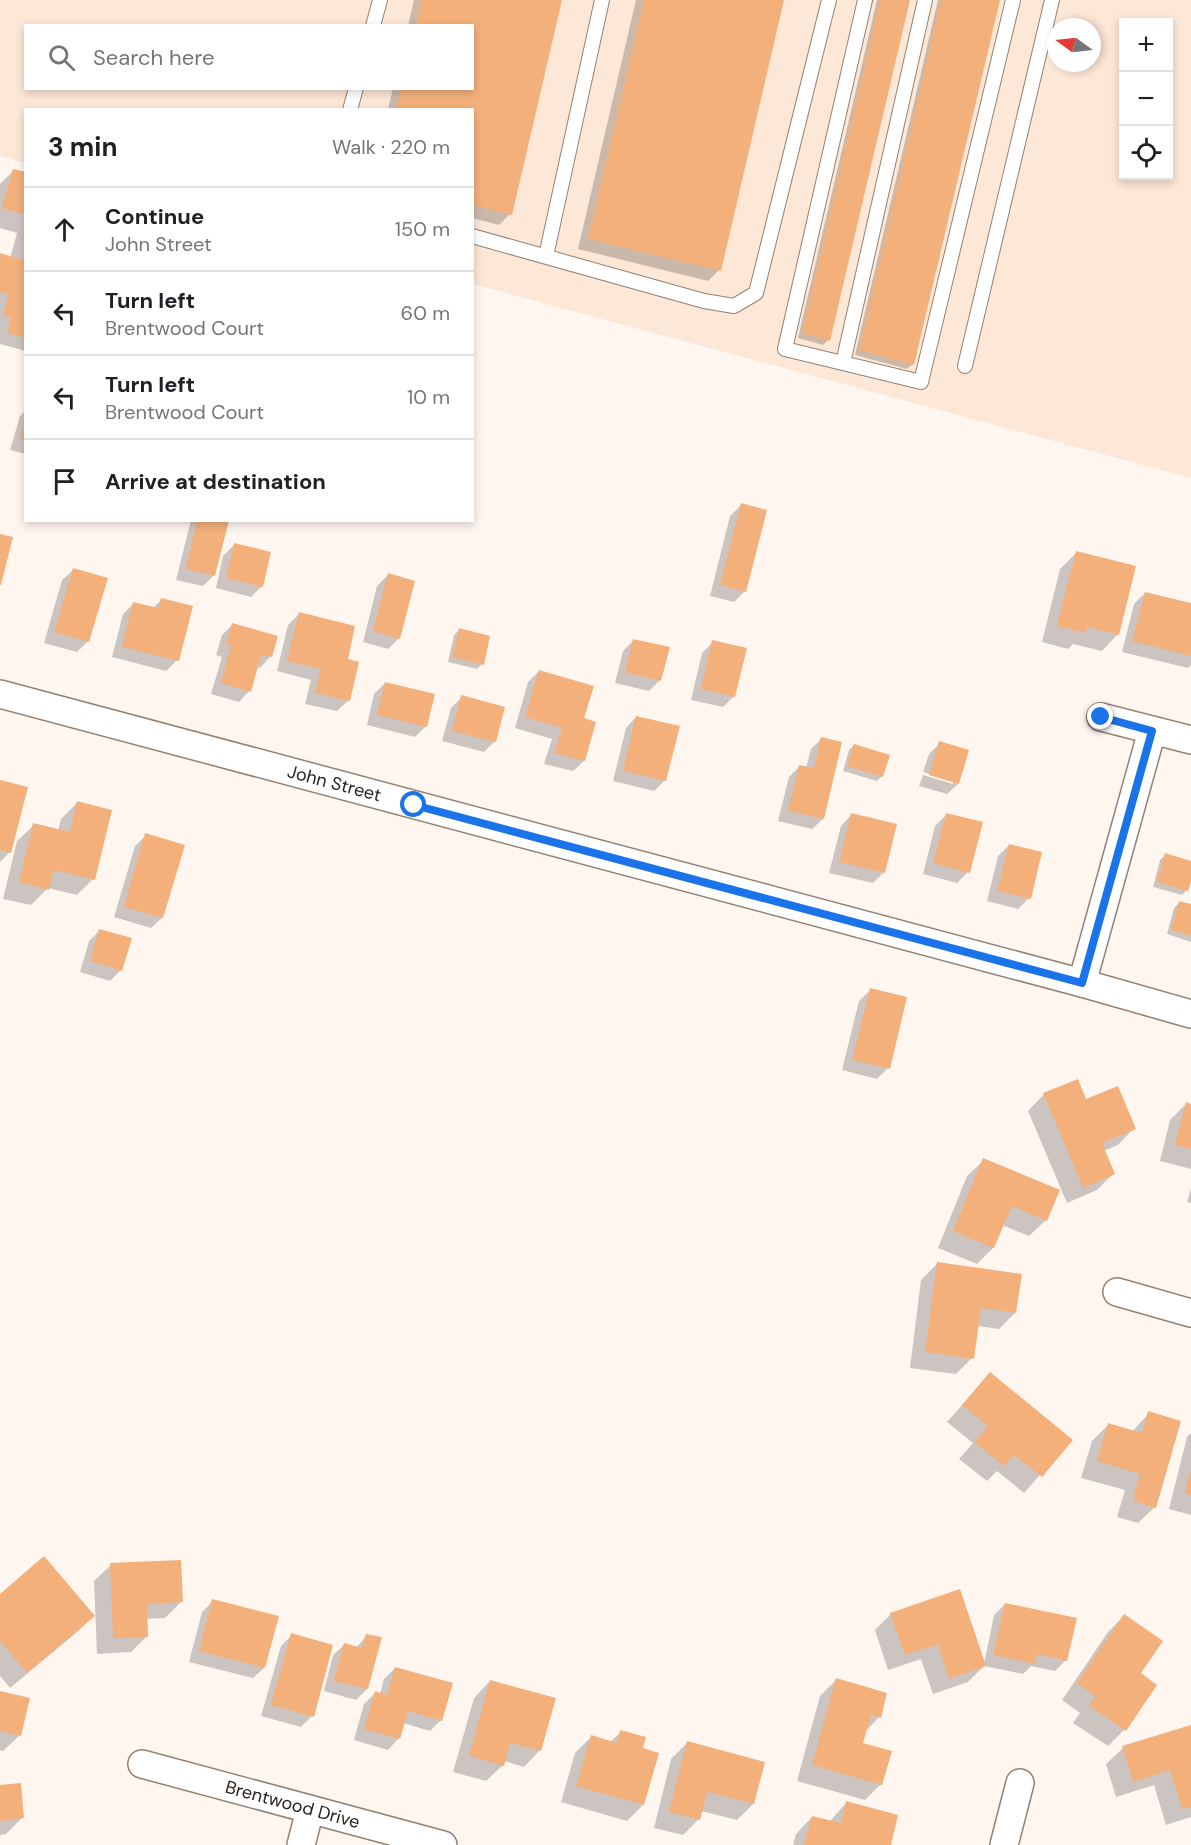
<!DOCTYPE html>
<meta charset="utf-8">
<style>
body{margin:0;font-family:"DM Sans",sans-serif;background:#f6f6f6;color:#202124}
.controls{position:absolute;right:18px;top:18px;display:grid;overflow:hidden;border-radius:0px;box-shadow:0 3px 9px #0003}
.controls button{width:54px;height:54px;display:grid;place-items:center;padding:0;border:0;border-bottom:2px solid #e0e0e0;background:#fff;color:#202124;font:30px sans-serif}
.compass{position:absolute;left:1047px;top:18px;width:54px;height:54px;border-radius:50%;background:#fff;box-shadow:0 3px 9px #0003;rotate:285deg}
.stop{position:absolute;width:18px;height:18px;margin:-14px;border:4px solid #1a73e8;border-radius:50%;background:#fff}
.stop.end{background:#1a73e8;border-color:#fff;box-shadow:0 2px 6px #0008}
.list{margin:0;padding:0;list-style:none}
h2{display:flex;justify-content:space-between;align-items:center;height:78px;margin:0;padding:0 24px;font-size:26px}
h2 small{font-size:20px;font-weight:400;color:#757577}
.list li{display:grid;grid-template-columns:39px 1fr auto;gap:18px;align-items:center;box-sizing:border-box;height:84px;padding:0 24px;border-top:2px solid #e0e0e0}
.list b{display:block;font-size:22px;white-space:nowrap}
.list p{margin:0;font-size:20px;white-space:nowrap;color:#757577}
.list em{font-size:20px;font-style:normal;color:#757577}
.icon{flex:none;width:33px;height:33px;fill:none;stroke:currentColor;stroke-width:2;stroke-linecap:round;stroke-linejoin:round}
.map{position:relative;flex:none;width:1191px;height:1845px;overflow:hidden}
.search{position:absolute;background:#fff;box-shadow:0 3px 9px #0003;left:24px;top:24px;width:450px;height:66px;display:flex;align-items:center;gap:15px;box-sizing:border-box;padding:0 21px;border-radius:0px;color:#757577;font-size:22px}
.panel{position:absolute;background:#fff;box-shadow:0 3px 9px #0003;left:24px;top:108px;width:450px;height:414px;border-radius:0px}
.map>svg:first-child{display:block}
.built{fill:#fde7d6;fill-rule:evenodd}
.shadow{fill:#0003}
.building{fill:#f3b07a}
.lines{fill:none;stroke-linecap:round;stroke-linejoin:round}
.lane-casing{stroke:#948173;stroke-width:16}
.street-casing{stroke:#948173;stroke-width:30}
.lane{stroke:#fff;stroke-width:14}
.street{stroke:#fff;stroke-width:27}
.route{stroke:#1a73e8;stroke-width:8}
.labels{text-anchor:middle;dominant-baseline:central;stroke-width:6;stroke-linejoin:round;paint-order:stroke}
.street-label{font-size:18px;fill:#2a221d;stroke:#fff}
</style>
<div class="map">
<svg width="1191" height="1845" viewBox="0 0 1191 1845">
<rect width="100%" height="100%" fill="#fff6f0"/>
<path class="built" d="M0 0H1191V478L473 284 472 110H26L25 163 0 156ZM1124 22H1168V176H1124ZM26 26H472V88H26ZM1056 27H1092V63H1056Z"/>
<path class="shadow" d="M414 0H561L510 214 499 225 472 218V110H388L393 88H472V26H408Z
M636 0H783L719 270 708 281 578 249Z
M877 0H909L828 340 823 345 798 338Z
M938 0H999L913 364 907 369 855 355Z
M14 170 26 174V351L0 344V255L10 258 17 233 0 228V184Z
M26 410V454L10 450 20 416Z
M741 505 745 591 734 602 710 596 730 516Z
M191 520H227L214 575 203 586 176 580Z
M234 545 262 586 251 597 216 588 223 556Z
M1076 553 1118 634 1102 651 1073 644 1068 649 1042 642 1060 569Z
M73 570 88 641 77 652 44 643 62 580Z
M388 575 399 638 388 649 363 642 377 586Z
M1145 593 1191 605V665L1188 668 1122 652 1134 604Z
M161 600 177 660 166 671 112 657 123 614 134 603 153 608Z
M299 614 346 660 357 663 348 701 337 711 305 704 311 680 277 671 288 625Z
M233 624 270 657 260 668 256 667 249 691 239 702 211 694 222 657 216 655 222 635Z
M459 630 482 664 477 669 448 662 454 635Z
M634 640 660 680 649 691 615 683 623 651Z
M713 642 734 696 723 707 691 700 702 653Z
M539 671 584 761 573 771 544 764 552 739 515 728 528 682Z
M385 683 426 726 415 737 367 725 374 694Z
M462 697 495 741 484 752 442 741 451 708Z
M636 717 665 780 654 791 613 781 626 728Z
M821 739 823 819 812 829 778 821 789 777 800 766 806 768 811 749Z
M940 743 958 784 947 794 919 786 923 775 953 784V781L923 772 929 754Z
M854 745 882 776 877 781 843 771 849 750Z
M0 782 10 852 0 862Z
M77 803 93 879 77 895 48 888 31 905 3 899 17 841 34 825 58 831 61 819Z
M851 815 884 872 873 883 829 873 841 826Z
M946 815 968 872 957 883 923 874 935 826Z
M146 835 162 918 151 928 114 917 135 846Z
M1009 845 1029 898 1018 909 987 901 998 856Z
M1165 855 1191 862V876L1187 890 1182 895 1153 887 1160 860Z
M1179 903 1191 906V942L1167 934 1174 908Z
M100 930 121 970 110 981 80 972 89 941Z
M870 990 888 1068 877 1079 842 1070 859 1001Z
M1044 1094 1085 1101 1134 1128 1118 1145 1103 1151 1113 1174 1097 1190 1067 1203 1028 1111Z
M1186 1104 1191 1105V1169L1160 1161 1170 1120Z
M984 1160 1046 1220 1029 1236 1002 1225 993 1248 977 1264 938 1248 967 1176Z
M1191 1188V1203L1187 1202Z
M937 1264 1015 1313 999 1329 977 1326 972 1358 956 1374 910 1368 921 1280Z
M990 1374 1071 1440 1024 1493 997 1471 987 1481 959 1459 973 1443 947 1422Z
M1149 1413 1155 1507 1138 1523 1117 1517 1125 1490 1081 1478 1092 1441 1108 1425 1132 1432Z
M1191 1433V1515L1169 1509 1187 1437Z
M111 1565 181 1602 165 1618 146 1619 147 1636 131 1652 97 1654 94 1581Z
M0 1596 93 1616 77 1632 10 1688 0 1676Z
M213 1601 264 1668 253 1678 189 1662 202 1612Z
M1005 1604 1066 1660 1055 1671 1031 1666 1023 1674 984 1666 968 1682 933 1694 921 1659 888 1670 875 1630 891 1614 984 1664 994 1615Z
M1124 1616 1138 1674 1155 1685 1124 1730 1108 1746 1073 1723 1080 1713 1062 1700 1108 1632Z
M292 1635 312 1716 301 1727 261 1716 281 1646Z
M367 1635V1689L356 1700 324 1691 333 1655 344 1645 356 1648Z
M395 1668 441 1720 430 1731 403 1723 398 1739 388 1750 354 1740 364 1704 375 1693 380 1694 384 1679Z
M836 1680 879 1717 865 1732 861 1744 881 1784 865 1800 797 1781 820 1696Z
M490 1681 540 1750 524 1767 504 1761 503 1765 486 1781 453 1772 474 1698Z
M0 1692 20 1735 3 1751 0 1750Z
M1191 1726V1817L1166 1825 1154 1785 1116 1797 1106 1764 1123 1748Z
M621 1732 643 1805 627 1821 561 1802 575 1753 591 1737 610 1742Z
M687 1743 753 1804 737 1820 701 1811 699 1819 683 1835 654 1828 671 1759Z
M0 1786 22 1818 6 1834 0 1835Z
M846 1803 889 1845H793L796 1834 812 1817 830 1821Z"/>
<path class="building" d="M421 0H562L512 215 472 205V110H396L401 88H472V26H416Z
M644 0H784L721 271 588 239Z
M880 0H910L830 341 802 333Z
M941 0H1000L914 365 859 350Z
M13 169 26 172V215L2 208Z
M0 253 26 261V338L7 333 11 318 3 315 9 294 0 292Z
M25 421H26V441L20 439Z
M741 503 767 510 746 592 720 585Z
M197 520H229L215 576 186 569Z
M0 534 13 537 1 585H0Z
M234 543 271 552 263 587 226 578Z
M1076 551 1136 566 1119 635 1087 627 1086 633 1057 626Z
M73 568 108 578 89 642 54 632Z
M388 573 415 581 400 639 373 631Z
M1145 592 1191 603V656L1132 641Z
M161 598 193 606 179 661 122 647 133 602 158 608Z
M299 612 355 626 348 659 359 662 350 701 315 693 321 669 287 661Z
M232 623 278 636 272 657 261 655 251 692 221 683 231 646 226 645Z
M459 628 490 636 484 665 452 657Z
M633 639 670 647 661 681 625 672Z
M712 640 747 648 735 697 701 689Z
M539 670 594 686 584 718 596 722 585 761 554 753 562 728 525 717Z
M385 682 435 694 427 727 377 715Z
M461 695 505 707 496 742 452 731Z
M636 716 680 726 666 781 623 771Z
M821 737 842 742 824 819 788 811 799 765 814 768Z
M939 741 969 750 959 784 929 775Z
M854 744 890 755 883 777 847 766Z
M0 780 28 787 11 853 0 850Z
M77 801 112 810 95 880 54 870 49 890 19 882 33 823 70 832Z
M851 813 897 824 885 873 839 862Z
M946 813 983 822 970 873 933 863Z
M145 833 185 845 163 918 124 907Z
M1009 844 1042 852 1031 899 997 891Z
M1165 853 1191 861V882L1188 891 1157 882Z
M1179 901 1191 904V935L1171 930Z
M99 929 132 938 122 971 90 961Z
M870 988 907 997 890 1069 852 1060Z
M1078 1079 1086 1099 1118 1086 1136 1129 1102 1143 1115 1174 1083 1188 1043 1093Z
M1186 1102 1191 1104V1149L1175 1145Z
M983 1158 1060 1190 1047 1221 1012 1206 994 1248 953 1231Z
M937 1262 1022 1274 1016 1313 981 1308 974 1359 925 1352Z
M990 1372 1073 1440 1042 1477 1014 1455 1004 1466 974 1442 988 1426 962 1405Z
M1148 1411 1181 1421 1156 1508 1133 1501 1140 1474 1097 1461 1108 1423 1142 1433Z
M1190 1471H1191V1495L1185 1493Z
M44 1556 95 1616 27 1673 0 1641V1594Z
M181 1560 183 1602 147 1604 148 1637 113 1638 110 1563Z
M960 1589 986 1666 949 1679 938 1644 905 1655 890 1613Z
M212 1599 279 1616 265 1668 199 1651Z
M1005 1603 1077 1618 1067 1661 1037 1654 1035 1664 993 1655Z
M1124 1614 1163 1641 1141 1673 1157 1685 1126 1731 1089 1706 1095 1696 1077 1683Z
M291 1633 333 1645 314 1717 271 1705Z
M366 1634 382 1637 368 1689 334 1681 344 1643 362 1648Z
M395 1667 453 1683 442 1721 408 1711 400 1739 364 1729 375 1691 387 1695Z
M836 1678 887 1693 881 1718 871 1715 863 1743 892 1751 882 1785 812 1765Z
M490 1680 556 1698 541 1751 510 1743 504 1766 469 1756Z
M0 1691 30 1698 21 1736 0 1731Z
M1191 1725V1807L1182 1809 1170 1770 1133 1782 1122 1746Z
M620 1730 646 1737 643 1748 659 1753 644 1805 576 1786 591 1735 617 1743Z
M687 1741 765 1762 754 1804 707 1792 700 1820 669 1812Z
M21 1783 24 1818 0 1821V1785Z
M846 1801 898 1815 891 1845H804L812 1816 841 1823Z"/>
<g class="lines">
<defs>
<path id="lane" d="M865 0 785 349 921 382 1013 0
M373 26 380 0
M350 110 356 88
M472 236 704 301 734 306 756 293 829 0
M546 256 602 0
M843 363 925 0
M965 366 1052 0"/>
<g id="street">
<path id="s1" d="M0 694 1082 983 1191 1014"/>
<path d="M1101 717 1191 740"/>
<path d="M1082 983 1152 731"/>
<path d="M1117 1292 1191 1313"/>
<path id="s2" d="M142 1764 443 1845"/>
<path d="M301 1845 310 1810"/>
<path d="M1004 1845 1020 1783"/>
</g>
</defs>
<use href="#lane" class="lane-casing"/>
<use href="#street" class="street-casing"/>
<use href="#lane" class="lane"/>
<use href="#street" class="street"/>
</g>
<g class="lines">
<path class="route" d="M414 805 1082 983 1152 731 1101 717"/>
</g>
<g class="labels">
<g class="street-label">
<text stroke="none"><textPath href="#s1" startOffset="346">John Street</textPath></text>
<text stroke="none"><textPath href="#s2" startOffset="156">Brentwood Drive</textPath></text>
</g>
</g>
</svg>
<div class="controls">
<button>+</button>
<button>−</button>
<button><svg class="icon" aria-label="locate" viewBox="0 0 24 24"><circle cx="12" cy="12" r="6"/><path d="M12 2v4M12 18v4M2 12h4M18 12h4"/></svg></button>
</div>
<svg class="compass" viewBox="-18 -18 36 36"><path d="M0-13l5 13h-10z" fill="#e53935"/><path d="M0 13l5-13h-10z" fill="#757577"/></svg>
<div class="stop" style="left:414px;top:805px"></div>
<div class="stop end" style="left:1101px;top:717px"></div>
<div class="search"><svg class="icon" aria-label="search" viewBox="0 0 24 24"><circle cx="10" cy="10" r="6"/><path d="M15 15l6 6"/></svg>Search here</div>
<section class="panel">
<h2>3 min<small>Walk · 220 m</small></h2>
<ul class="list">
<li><svg class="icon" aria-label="ahead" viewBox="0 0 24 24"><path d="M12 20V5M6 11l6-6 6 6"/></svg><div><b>Continue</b><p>John Street</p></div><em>150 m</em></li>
<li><svg class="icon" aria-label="left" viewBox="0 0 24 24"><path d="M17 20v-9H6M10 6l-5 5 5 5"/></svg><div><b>Turn left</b><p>Brentwood Court</p></div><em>60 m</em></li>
<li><svg class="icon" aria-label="left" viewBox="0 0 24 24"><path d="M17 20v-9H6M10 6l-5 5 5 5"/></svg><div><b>Turn left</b><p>Brentwood Court</p></div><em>10 m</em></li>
<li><svg class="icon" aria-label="arrive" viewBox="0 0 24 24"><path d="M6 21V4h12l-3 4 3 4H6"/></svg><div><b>Arrive at destination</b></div></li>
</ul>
</section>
</div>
